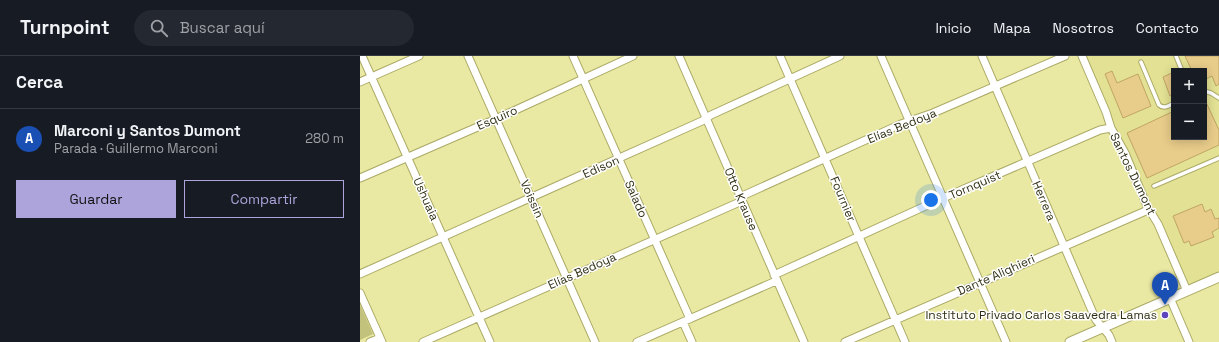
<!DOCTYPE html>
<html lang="es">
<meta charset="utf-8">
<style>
body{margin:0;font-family:"Space Grotesk",sans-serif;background:#242831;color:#f1f3f6}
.controls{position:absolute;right:12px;top:12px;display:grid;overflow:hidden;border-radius:0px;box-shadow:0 2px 10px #0003}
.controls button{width:36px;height:36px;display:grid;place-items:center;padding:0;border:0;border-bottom:1px solid #363941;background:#171b24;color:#f1f3f6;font:20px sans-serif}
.you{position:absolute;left:571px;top:144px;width:14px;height:14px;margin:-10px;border:3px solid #fff;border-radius:50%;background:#1a73e8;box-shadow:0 0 0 6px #1a73e833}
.badge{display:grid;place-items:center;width:26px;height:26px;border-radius:50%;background:#aea4dc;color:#fff;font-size:13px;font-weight:700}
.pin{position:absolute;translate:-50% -33px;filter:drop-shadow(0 1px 2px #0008)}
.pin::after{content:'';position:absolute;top:21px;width:14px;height:12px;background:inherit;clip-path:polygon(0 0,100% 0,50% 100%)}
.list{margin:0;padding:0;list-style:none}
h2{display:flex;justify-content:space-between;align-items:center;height:52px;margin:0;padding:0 16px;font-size:17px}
h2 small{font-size:13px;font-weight:400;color:#9ea1a6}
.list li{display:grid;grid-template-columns:26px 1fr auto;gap:12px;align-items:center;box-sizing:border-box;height:60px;padding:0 16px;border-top:1px solid #363941}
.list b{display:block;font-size:15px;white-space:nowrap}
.list p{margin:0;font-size:13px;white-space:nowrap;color:#9ea1a6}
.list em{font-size:13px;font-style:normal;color:#9ea1a6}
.actions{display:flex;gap:8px;padding:12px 16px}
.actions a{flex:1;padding:9px 0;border:1px solid #aea4dc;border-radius:0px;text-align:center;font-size:14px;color:#aea4dc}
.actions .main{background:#aea4dc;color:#111}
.icon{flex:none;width:22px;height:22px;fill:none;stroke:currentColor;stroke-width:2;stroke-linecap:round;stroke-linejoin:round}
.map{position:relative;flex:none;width:859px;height:286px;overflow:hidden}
header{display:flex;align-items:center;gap:24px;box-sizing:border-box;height:56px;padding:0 20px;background:#171b24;border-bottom:1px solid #363941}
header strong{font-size:19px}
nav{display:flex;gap:22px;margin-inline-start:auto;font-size:14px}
.search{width:280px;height:36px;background:#242831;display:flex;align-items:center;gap:10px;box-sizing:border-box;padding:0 14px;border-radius:22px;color:#9ea1a6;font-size:15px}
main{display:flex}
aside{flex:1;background:#171b24}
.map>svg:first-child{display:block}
.built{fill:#e3e193;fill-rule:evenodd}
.green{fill:#c3c27c}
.building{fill:#e8cc8a;stroke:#c0a565}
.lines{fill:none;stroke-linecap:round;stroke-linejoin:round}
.service-casing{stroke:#abaa66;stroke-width:5.5}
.minor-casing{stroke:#abaa66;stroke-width:9}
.tertiary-casing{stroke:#abaa66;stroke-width:11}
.service{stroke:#fff;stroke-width:3.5}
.minor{stroke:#fff;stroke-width:7}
.tertiary{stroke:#fff;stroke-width:9}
.poi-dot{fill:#5d43bc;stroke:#fff;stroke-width:1.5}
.labels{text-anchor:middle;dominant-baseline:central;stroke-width:3;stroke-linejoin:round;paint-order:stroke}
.street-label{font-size:12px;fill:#302f13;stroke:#fff}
.poi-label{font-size:12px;fill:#302f13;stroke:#fff;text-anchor:end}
</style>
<header>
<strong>Turnpoint</strong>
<div class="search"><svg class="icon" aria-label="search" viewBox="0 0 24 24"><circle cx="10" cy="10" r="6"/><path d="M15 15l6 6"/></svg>Buscar aquí</div>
<nav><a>Inicio</a><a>Mapa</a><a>Nosotros</a><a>Contacto</a></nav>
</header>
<main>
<aside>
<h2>Cerca<small></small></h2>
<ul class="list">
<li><span class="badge" style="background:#1a4fb4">A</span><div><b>Marconi y Santos Dumont</b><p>Parada · Guillermo Marconi</p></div><em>280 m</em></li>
</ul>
<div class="actions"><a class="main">Guardar</a><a>Compartir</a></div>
</aside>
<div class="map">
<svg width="859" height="286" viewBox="0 0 859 286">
<rect width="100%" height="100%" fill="#eae9a3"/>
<path class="built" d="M722 0H859V221L827 235ZM814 15H844V81H814Z"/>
<path class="green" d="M0 249 13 278 0 284Z"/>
<path class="building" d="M825 0H859V28L856 30 852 20 844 24V15H832Z
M752 15 757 27 778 18 791 50 763 62 745 18Z
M814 16V38L810 40 803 21Z
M844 42 859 74V89L787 122 767 77 814 55V81H844Z
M842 148 845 156 851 153 855 163 859 162V172L852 176 854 181 831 190 829 185 824 187 813 160Z"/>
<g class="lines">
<defs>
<path id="service" d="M816 0 822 15
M781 6 799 49C804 53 809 50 814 47
M844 35 851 37 859 42
M794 130 859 102"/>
<path id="minor" d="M2 0 130 286
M108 0 235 286
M213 0 330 263
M319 0 444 286
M420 0 545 286
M521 0 646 286
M622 0 736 264 749 279 752 286
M722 0 746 56 751 72 765 97 787 150 798 168 827 235
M0 26 59 0
M0 122 136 63 273 0
M380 141 541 68 573 57 705 0
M0 218 342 65 351 59 480 0
M414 219 583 142 740 74 751 72
M0 237 22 286
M810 242 829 286
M323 266 332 286
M10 286 20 282
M63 286 382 145
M277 286 416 225
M485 286 788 154"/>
<path id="tertiary" d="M710 286 859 221"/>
</defs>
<use href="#service" class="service-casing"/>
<use href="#minor" class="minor-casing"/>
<use href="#tertiary" class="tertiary-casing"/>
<use href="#service" class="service"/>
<use href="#minor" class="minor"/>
<use href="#tertiary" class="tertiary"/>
</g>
<circle class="poi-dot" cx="805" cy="259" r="4"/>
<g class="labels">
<g class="street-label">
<text transform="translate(137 62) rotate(-24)">Esquiro</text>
<text transform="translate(542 70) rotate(-22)">Elías Bedoya</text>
<text transform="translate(241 111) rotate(-24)">Edison</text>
<text transform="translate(773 118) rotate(64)">Santos Dumont</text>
<text transform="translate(615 129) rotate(-23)">Tornquist</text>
<text transform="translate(66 143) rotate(66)">Ushuaia</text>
<text transform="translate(172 143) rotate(66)">Voissin</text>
<text transform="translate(276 143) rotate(66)">Salado</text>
<text transform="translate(381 143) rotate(67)">Otto Krause</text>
<text transform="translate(483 143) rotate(67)">Fournier</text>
<text transform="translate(684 145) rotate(67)">Herrera</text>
<text transform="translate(222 215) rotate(-24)">Elías Bedoya</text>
<text transform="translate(636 219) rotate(-24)">Dante Alighieri</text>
</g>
<g class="poi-label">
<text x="797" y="259">Instituto Privado Carlos Saavedra Lamas</text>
</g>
</g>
</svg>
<div class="controls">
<button>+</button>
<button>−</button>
</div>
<div class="you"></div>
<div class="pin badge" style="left:805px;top:249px;background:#1a4fb4">A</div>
</div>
</main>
